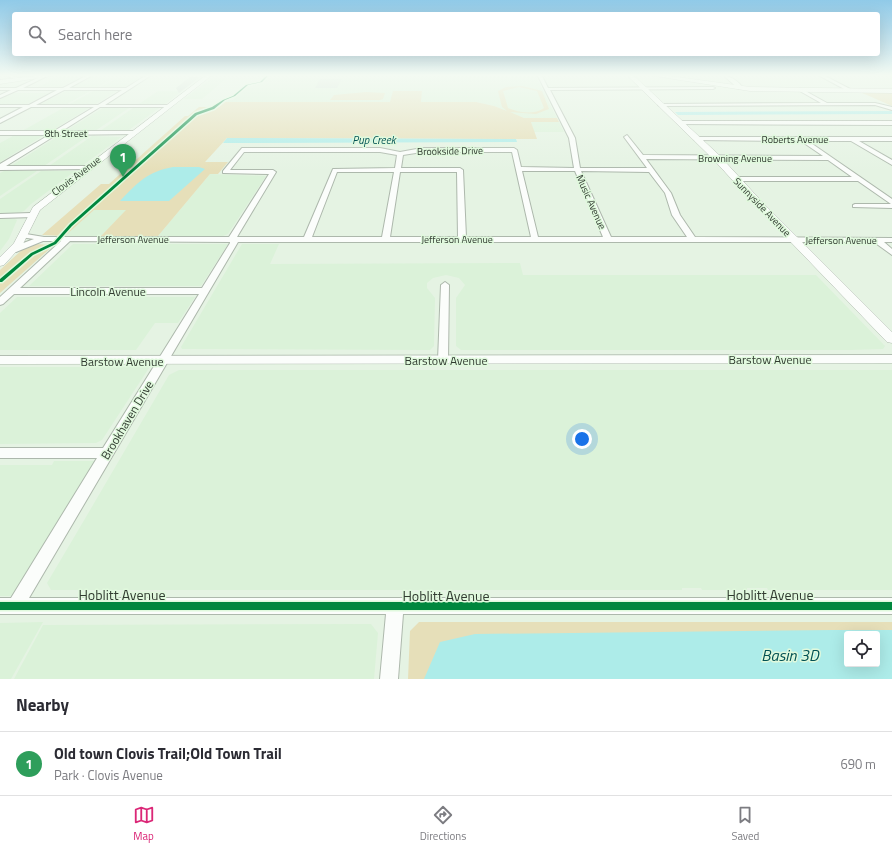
<!DOCTYPE html>
<meta charset="utf-8">
<style>
body{margin:0;font-family:"Titillium Web",sans-serif;background:#f2f2f3;color:#2b2b33}
.controls{position:absolute;right:12px;bottom:12px;display:grid;overflow:hidden;border-radius:4px;box-shadow:0 4px 16px #0002}
.controls button{width:36px;height:36px;display:grid;place-items:center;padding:0;border:0;border-bottom:1px solid #e1e1e2;background:#fff;color:#2b2b33;font:20px sans-serif}
.you{position:absolute;left:582px;top:439px;width:14px;height:14px;margin:-10px;border:3px solid #fff;border-radius:50%;background:#1a73e8;box-shadow:0 0 0 6px #1a73e833}
.badge{display:grid;place-items:center;width:26px;height:26px;border-radius:50%;background:#db2777;color:#fff;font-size:13px;font-weight:700}
.pin{position:absolute;translate:-50% -33px;filter:drop-shadow(0 1px 2px #0008)}
.pin::after{content:'';position:absolute;top:21px;width:14px;height:12px;background:inherit;clip-path:polygon(0 0,100% 0,50% 100%)}
.list{margin:0;padding:0;list-style:none}
h2{display:flex;justify-content:space-between;align-items:center;height:52px;margin:0;padding:0 16px;font-size:17px}
h2 small{font-size:13px;font-weight:400;color:#7c7c81}
.list li{display:grid;grid-template-columns:26px 1fr auto;gap:12px;align-items:center;box-sizing:border-box;height:64px;padding:0 16px;border-top:1px solid #e1e1e2}
.list b{display:block;font-size:15px;white-space:nowrap}
.list p{margin:0;font-size:13px;white-space:nowrap;color:#7c7c81}
.list em{font-size:13px;font-style:normal;color:#7c7c81}
.icon{flex:none;width:22px;height:22px;fill:none;stroke:currentColor;stroke-width:2;stroke-linecap:round;stroke-linejoin:round}
.map{position:relative;flex:none;width:892px;height:679px;overflow:hidden}
.search{position:absolute;background:#fff;box-shadow:0 4px 16px #0002;left:12px;right:12px;top:12px;height:44px;display:flex;align-items:center;gap:10px;box-sizing:border-box;padding:0 14px;border-radius:4px;color:#7c7c81;font-size:15px}
.sheet{height:116px;background:#fff}
nav{display:flex;justify-content:space-around;align-items:center;box-sizing:border-box;height:56px;border-top:1px solid #e1e1e2;background:#fff;font-size:11px;color:#7c7c81}
nav a{display:grid;justify-items:center;gap:2px}
nav .on{color:#db2777}
.map>svg:first-child{display:block}
.built{fill:#dbf2d9}
.green{fill:#e6dfb9;fill-rule:evenodd}
.water{fill:#adece9;fill-rule:evenodd}
.building{fill:#cedbd1}
.lines{fill:none;stroke-linecap:round;stroke-linejoin:round}
.minor-casing{stroke:#adb8ac;stroke-width:2}
.major-casing{stroke:#adb8ac;stroke-width:1}
.minor{fill:#fbfdfb;fill-rule:evenodd}
.major{fill:#fbfdfb;fill-rule:evenodd}
.cycleway-casing{stroke:#e0f9dd;stroke-width:3}
.cycleway{fill:#00873e;fill-rule:evenodd}
.labels{text-anchor:middle;dominant-baseline:central;stroke-width:3;stroke-linejoin:round;paint-order:stroke}
.far-street-label{font-size:10px;fill:#313b31;stroke:#e0f9dd}
.far-water-label{font-size:11px;font-style:italic;fill:#015153;stroke:#e0f9dd}
.street-label{font-size:12px;fill:#313b31;stroke:#e0f9dd}
.near-street-label{font-size:14px;fill:#313b31;stroke:#e0f9dd}
.near-water-label{font-size:16px;font-style:italic;fill:#015153;stroke:#e0f9dd}
</style>
<div class="map">
<svg width="892" height="679" viewBox="0 0 892 679">
<rect width="100%" height="100%" fill="#e5f3e3"/>
<path class="built" d="M58 77H80L59 88H36Z
M92 77 115 78 96 88H72Z
M536 77 557 118H524L494 106 476 102H225L227 100H233L248 85 261 83 268 78Z
M118 78H140L123 88 100 87Z
M212 78H227L202 99H184Z
M53 91 27 104H0V99L12 93H49Z
M66 91H90L67 104H41Z
M93 91H117L96 104H70Z
M158 91H182L165 104H139Z
M63 108H89L51 131H22Z
M103 108H129L95 131 67 130Z
M133 108H159L129 130 100 131Z
M531 122H559L564 132H534Z
M13 136H43L0 162V143Z
M58 136H88L44 166H11Z
M92 136 121 137 82 166H49Z
M4 171H37L0 196V173Z
M41 171H75L31 204 24 211 18 213H0V199Z
M210 174 266 176 228 234 223 236H158Z
M94 210H127L101 236H65Z
M0 219H15L17 220 9 239 0 251Z
M73 244H228L201 286H29Z
M242 244H279L270 264 520 263 523 275H816L885 346 883 349 850 350H461L456 346V298L465 285 459 278 446 275 433 278 427 283V288L435 298 434 346 430 350 182 349 181 347Z
M17 297H195L178 323H155L136 350H0V313Z
M0 367H148L149 368 102 440 96 443 0 444Z
M179 370H892V590H768L767 588H747V590H702L701 588H682V590H51L47 583 86 517 169 375Z
M54 461H96L12 596H0V465H52Z
M43 622 11 679H0V623Z
M371 624 378 633 374 679H14L43 625Z"/>
<path class="green" d="M522 86 542 91 549 109 536 114 510 112 524 118H557L559 122H531L537 139 227 138 205 162H228L218 174H210L158 236H101L126 210H94L65 236 42 235 101 184H109L185 116H188L199 107H219L225 102H390L393 91H422L421 102H476L494 106 507 111 502 107 498 91 506 87ZM519 87 537 91 544 108C535 115 519 113 508 108L503 91Z
M366 92 385 93 383 99 380 100H330L334 95Z
M860 92H892V106Z
M34 244 54 245 0 293V270L24 248Z
M419 622H892V679H408L410 631ZM847 634H877V664H847Z"/>
<path class="water" d="M892 111V114L678 115 675 112Z
M227 138 516 139 517 142 223 143Z
M173 167H199L205 169 169 201H120C138 182 147 172 173 167Z
M833 630H892V679H424L440 642 475 634ZM847 634H877V664H847Z"/>
<path class="building" d="M190 77H200L179 93 176 88Z
M320 79H342L337 88H315Z"/>
<g class="lines">
<defs>
<path id="minor" d="M6 76H13L21 79 19 80Z
M42 76H47L23 88H63L86 76H91L69 88H126L145 76H150L105 105H169L171 106 169 107H100L62 131H133L136 133 135 134 56 135 6 166H88L90 167V169L0 170V164L49 135H0V131H54L94 107H31L0 123V119L23 107H0V105H29L57 90H18L0 98V95L11 90H0V88H16ZM64 90H122L98 105H36Z
M538 76H542L548 88 713 87 715 88 713 89 550 90 575 138 580 168H647L624 137 627 135 643 155 823 156 801 141 695 140 694 139 697 137H892V141H859L892 160V165L851 141H808L892 199V208L853 207V205L855 204H891L858 181H736L733 179 736 177H852L828 160 646 159 671 193 680 215 695 237 892 238V242H884L892 249V255L874 242H238L29 598H892V614H403L398 679H380L386 614H0V598H11L97 458H0V448H103L199 294H14L3 304 0 305V297L61 241H43L16 252H10V248L34 239 20 237V233L44 237H229L269 174 223 173V171L242 148H380L400 152 422 148H514L517 150 521 167 574 168 569 138ZM244 152H380L397 155 395 168 333 169 304 237H237L276 172 273 170H230ZM422 152H512L531 237H466L463 170 460 168H401L403 155ZM522 171H575L603 237H538ZM581 171 649 172 665 193 672 215 687 237H611ZM337 172H394L382 237H312ZM400 172H457L458 237H390ZM70 241 230 242V243L202 288H20Z
M724 76C731 76 739 82 743 88L739 89Z
M820 76H825L852 90 848 91Z
M800 88 827 103H875L892 107V110L875 105 660 106 658 105 660 104 821 103 798 90Z
M682 121H892V125L680 124Z
M31 213 35 215 34 217 0 218V214Z
M445 282 449 285 448 360 443 363 438 360 441 285Z"/>
<path id="major" d="M35 76H51L0 84V80Z
M205 76H211L40 210 23 244 4 265 0 266V257L14 243 33 207Z
M628 76H634L719 155 764 204 892 332V343L887 342 758 208 713 159Z
M655 76H670L750 87 892 89V93L750 91Z
M892 355V363L0 364V356Z"/>
</defs>
<use href="#minor" class="minor-casing"/>
<use href="#major" class="major-casing"/>
<use href="#minor" class="minor"/>
<use href="#major" class="major"/>
<defs>
<path id="cycleway" d="M266 76H268L262 82 248 85 235 96 225 100 214 109 197 115 72 226 56 244 33 255 2 282H0V279L31 253 54 242 70 224 195 113 212 107 223 100 233 96 246 85 260 82Z
M0 602H892V610H0Z"/>
</defs>
<use href="#cycleway" class="cycleway-casing"/>
<use href="#cycleway" class="cycleway"/>
</g>
<linearGradient id="sky" x2="0" y2="1"><stop stop-color="#90cae8"/><stop offset="0.44" stop-color="#f3faf2"/><stop offset="1" stop-color="#f3faf2" stop-opacity="0"/></linearGradient>
<rect width="892" height="171" fill="url(#sky)"/>
<g class="labels">
<g class="far-street-label">
<text x="66" y="133">8th Street</text>
<text x="795" y="139">Roberts Avenue</text>
<text transform="translate(450 151) rotate(-1)">Brookside Drive</text>
<text x="735" y="158">Browning Avenue</text>
<text transform="translate(76 176) rotate(-37)">Clovis Avenue</text>
<text transform="translate(591 202) rotate(66)">Music Avenue</text>
<text transform="translate(762 207) rotate(46)">Sunnyside Avenue</text>
<text x="133" y="239">Jefferson Avenue</text>
<text x="457" y="239">Jefferson Avenue</text>
<text x="841" y="240">Jefferson Avenue</text>
</g>
<g class="far-water-label">
<text x="374" y="140">Pup Creek</text>
</g>
<g class="street-label">
<text x="108" y="291">Lincoln Avenue</text>
<text x="770" y="359">Barstow Avenue</text>
<text x="446" y="360">Barstow Avenue</text>
<text x="122" y="361">Barstow Avenue</text>
<text transform="translate(127 420) rotate(-59)">Brookhaven Drive</text>
</g>
<g class="near-street-label">
<text x="122" y="594">Hoblitt Avenue</text>
<text x="770" y="594">Hoblitt Avenue</text>
<text x="446" y="595">Hoblitt Avenue</text>
</g>
<g class="near-water-label">
<text x="790" y="655">Basin 3D</text>
</g>
</g>
</svg>
<div class="controls">
<button><svg class="icon" aria-label="locate" viewBox="0 0 24 24"><circle cx="12" cy="12" r="6"/><path d="M12 2v4M12 18v4M2 12h4M18 12h4"/></svg></button>
</div>
<div class="you"></div>
<div class="pin badge" style="left:123px;top:177px;background:#2e9e5b">1</div>
<div class="search"><svg class="icon" aria-label="search" viewBox="0 0 24 24"><circle cx="10" cy="10" r="6"/><path d="M15 15l6 6"/></svg>Search here</div>
</div>
<section class="sheet">
<h2>Nearby<small></small></h2>
<ul class="list">
<li><span class="badge" style="background:#2e9e5b">1</span><div><b>Old town Clovis Trail;Old Town Trail</b><p>Park · Clovis Avenue</p></div><em>690 m</em></li>
</ul>
</section>
<nav>
<a class="on"><svg class="icon" aria-label="map" viewBox="0 0 24 24"><path d="M3 6l6-2 6 2 6-2v14l-6 2-6-2-6 2zM9 4v14M15 6v14"/></svg>Map</a>
<a><svg class="icon" aria-label="directions" viewBox="0 0 24 24"><path d="M12 3l9 9-9 9-9-9zM9 14v-3h6M13 9l2 2-2 2"/></svg>Directions</a>
<a><svg class="icon" aria-label="saved" viewBox="0 0 24 24"><path d="M7 4h10v16l-5-4-5 4z"/></svg>Saved</a>
</nav>
